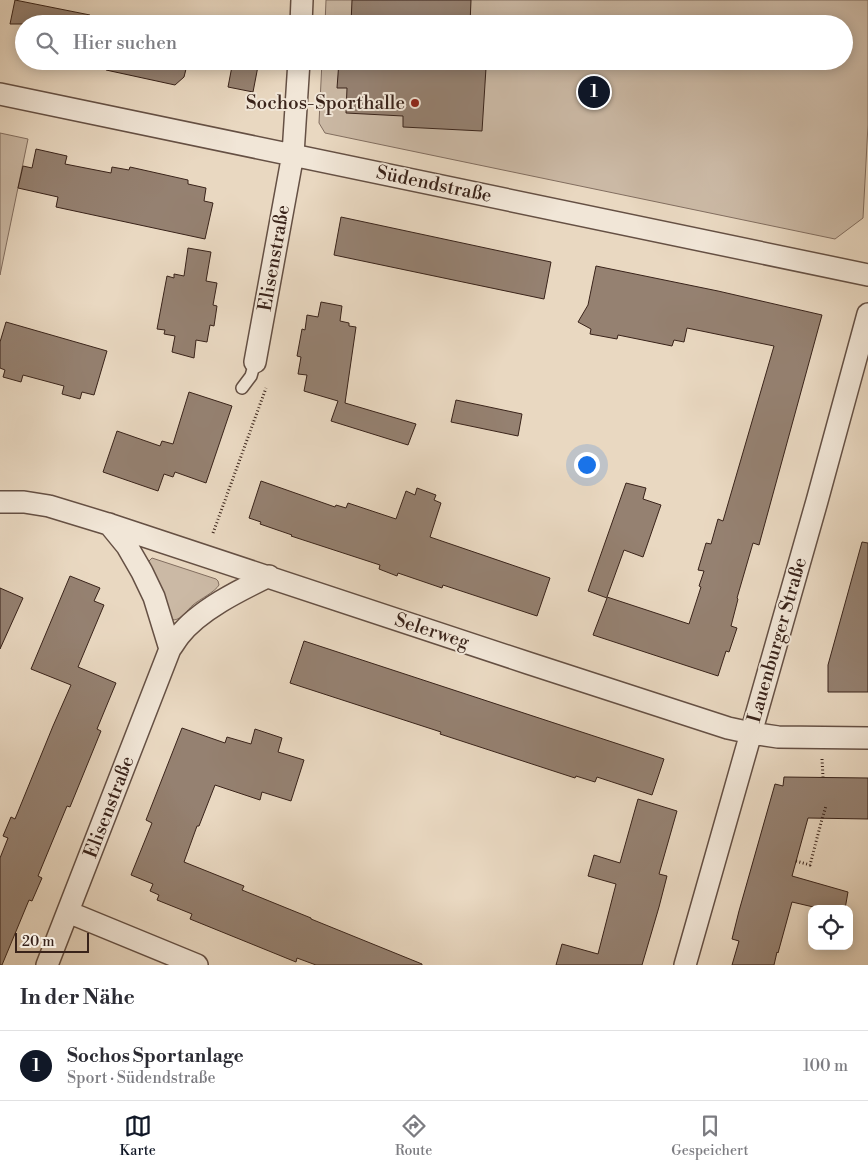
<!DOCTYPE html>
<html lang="de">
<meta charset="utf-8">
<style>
body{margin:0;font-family:"Libre Bodoni",serif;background:#f7f7f7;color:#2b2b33}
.controls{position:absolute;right:15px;bottom:15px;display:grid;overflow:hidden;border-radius:10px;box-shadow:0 2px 12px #0003}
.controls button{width:45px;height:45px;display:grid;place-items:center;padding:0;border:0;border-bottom:1px solid #e1e1e2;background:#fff;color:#2b2b33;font:25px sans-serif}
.scale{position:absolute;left:15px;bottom:12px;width:74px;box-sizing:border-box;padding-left:5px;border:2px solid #39231a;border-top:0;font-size:14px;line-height:18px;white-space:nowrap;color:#39231a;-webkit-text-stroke:4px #f1e6d7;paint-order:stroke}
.you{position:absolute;left:586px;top:464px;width:18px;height:18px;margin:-12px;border:4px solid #fff;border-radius:50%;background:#1a73e8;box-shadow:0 0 0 8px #1a73e833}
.badge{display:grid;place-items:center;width:32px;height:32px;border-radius:50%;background:#111827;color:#fff;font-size:16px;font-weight:700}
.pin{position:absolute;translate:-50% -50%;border:2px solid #fff;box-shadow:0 1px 5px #0006}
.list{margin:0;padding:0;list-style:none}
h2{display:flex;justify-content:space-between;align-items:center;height:65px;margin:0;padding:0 20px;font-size:21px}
h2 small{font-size:16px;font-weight:400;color:#7c7c81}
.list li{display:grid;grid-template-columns:32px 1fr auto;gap:15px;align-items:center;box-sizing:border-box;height:70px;padding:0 20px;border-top:1px solid #e1e1e2}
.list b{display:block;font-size:19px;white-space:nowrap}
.list p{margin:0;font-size:16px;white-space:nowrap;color:#7c7c81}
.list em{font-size:16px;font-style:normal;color:#7c7c81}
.icon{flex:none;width:28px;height:28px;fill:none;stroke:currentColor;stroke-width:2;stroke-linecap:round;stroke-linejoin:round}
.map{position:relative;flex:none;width:868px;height:965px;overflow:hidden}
.search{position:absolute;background:#fff;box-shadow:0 2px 12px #0003;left:15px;right:15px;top:15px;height:55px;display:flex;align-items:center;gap:12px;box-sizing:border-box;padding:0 18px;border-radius:28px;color:#7c7c81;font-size:19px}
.sheet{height:135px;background:#fff}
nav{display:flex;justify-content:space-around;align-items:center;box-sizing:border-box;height:70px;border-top:1px solid #e1e1e2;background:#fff;font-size:14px;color:#7c7c81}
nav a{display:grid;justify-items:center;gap:2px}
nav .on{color:#111827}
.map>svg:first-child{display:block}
.green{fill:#cbb9a5;stroke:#826e60}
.building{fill:#958171;stroke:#39231a}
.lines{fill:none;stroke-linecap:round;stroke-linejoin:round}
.service-casing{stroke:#655044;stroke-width:14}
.minor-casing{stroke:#655044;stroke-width:24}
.path{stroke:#39231a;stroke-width:3;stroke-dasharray:1 2.5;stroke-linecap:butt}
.service{stroke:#f1e6d7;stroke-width:11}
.minor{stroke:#f1e6d7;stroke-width:21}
.poi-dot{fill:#8f2418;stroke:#f1e6d7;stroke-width:2}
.labels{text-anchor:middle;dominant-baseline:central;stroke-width:4;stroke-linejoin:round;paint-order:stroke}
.poi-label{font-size:19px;fill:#39231a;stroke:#f1e6d7;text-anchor:end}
.street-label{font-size:19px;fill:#39231a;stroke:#f1e6d7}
</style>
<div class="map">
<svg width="868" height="965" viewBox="0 0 868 965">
<rect width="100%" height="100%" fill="#e9d8c1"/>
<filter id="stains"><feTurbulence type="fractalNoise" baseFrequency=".004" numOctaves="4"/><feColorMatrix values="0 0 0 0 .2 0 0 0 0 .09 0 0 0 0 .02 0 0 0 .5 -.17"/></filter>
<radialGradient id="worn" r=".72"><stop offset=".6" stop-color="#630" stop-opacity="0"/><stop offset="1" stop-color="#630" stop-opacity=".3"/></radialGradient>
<path class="green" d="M326 0H868V125L863 218 835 239 325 133 319 123 322 61H844V24H325Z
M0 133 28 139 0 275Z
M152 558 216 579 218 581 219 585C215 592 200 599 193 605 187 610 182 619 174 620L171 618 148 562Z"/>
<path class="building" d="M15 0 90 15 89 24H10Z
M352 0H471L470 24H351Z
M107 61H188L184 77 175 85 106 70Z
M233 61H259L253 92 228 87Z
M339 61H468V67L486 68 482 131 403 127V116L346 113 347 88H337Z
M36 149 67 156 65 164 111 173 112 167 129 170 130 167 188 180V184L206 188 204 201 213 203 205 239 56 207 58 197 18 188 23 166 32 168Z
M341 217 551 262 544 299 334 255Z
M188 248 211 252 206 281 217 283 213 305 217 306 214 326 210 325 207 342 196 340 194 358 172 352 175 336 164 334 165 330 157 329 167 276 174 278V274L184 276Z
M596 266 718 291 822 315 759 545 753 543 737 598 738 599 731 626 737 628 729 652 726 651 718 676 593 635 607 598 588 591 626 483 646 488 643 499 661 505 643 557 624 550 607 597 689 624 701 587 699 586 704 571 698 570 706 543 711 544 718 519 723 521 774 346 687 328 684 342 674 340 672 346 618 335 617 339 590 334 591 329 578 322 588 305Z
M321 302 342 306 340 321 349 323V326L356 327 345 403 416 424 408 445 331 421 338 401 304 391 307 375 298 374 301 357 297 356 302 329 305 330 307 315 318 317Z
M6 322 107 351 94 395 82 392 80 399 62 394 64 386 23 375 21 382 3 377 5 370 0 368V342Z
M189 392 232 406 206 483 175 472 173 477 164 474 158 491 103 472 117 431 160 446 162 441 173 444Z
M456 400 522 414 518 436 451 422Z
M261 481 335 507 336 505 346 508 348 503 396 519 406 491 415 495 417 488 436 495 434 500 441 503 430 537 550 578 537 616 443 585 442 588 398 573 397 576 379 569 380 565 291 536 292 535 260 524 261 522 249 518Z
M862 542 868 543V692H828V665Z
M70 576 100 588 94 601 104 605 78 667 116 683 97 729 101 731 70 807 67 806 38 876 42 878 32 901 29 900 2 965H0V858L8 838 3 836 11 817 15 819 53 726 71 685 31 669Z
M0 588 23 598 0 649Z
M304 641 664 759 652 795 597 777 595 782 576 776 575 778 440 734 441 732 290 683Z
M182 728 225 743 227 737 251 744 255 729 282 738 278 752 304 760 291 801 262 792 260 800 215 785 199 826H197L184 862 244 886 242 890 311 918V919L422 964V965H316L297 958 296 962 190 919 192 914 157 900 159 895 150 891 153 884 131 875 152 823 146 820Z
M784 777 868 778V819L808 818 792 876 848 892 845 909H822L792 902 778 953 777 952 774 965H732L739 941 732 939 739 911 775 784 783 786Z
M638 799 677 811 659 874 667 876 659 907 642 965H556L562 944 598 954 616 884 588 876 594 855 620 863Z"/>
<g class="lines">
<defs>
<path id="service" d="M242 388 251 376 255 362"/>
<path id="minor" d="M301 24 302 0
M0 94 868 275
M255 362 293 154 299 61
M0 502H24L49 506 108 524 528 663 728 728 751 733 778 737 868 738
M109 524 127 546 142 572 154 597 170 649
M68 912 197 965
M47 965 170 649C173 645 176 640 179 636 199 610 240 590 269 576
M685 965 817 501 868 314"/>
</defs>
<use href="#service" class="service-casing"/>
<use href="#minor" class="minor-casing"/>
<path class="path" d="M213 533 266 388
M822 759 823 777
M796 861 810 865 822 819 826 806"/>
<use href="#service" class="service"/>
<use href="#minor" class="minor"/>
</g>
<circle class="poi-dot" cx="415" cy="103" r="5"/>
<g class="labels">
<g class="poi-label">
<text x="405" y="103">Sochos-Sporthalle</text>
</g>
<g class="street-label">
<text transform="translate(434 184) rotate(12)">Südendstraße</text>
<text transform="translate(274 258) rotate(-80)">Elisenstraße</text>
<text transform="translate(432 631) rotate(18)">Selerweg</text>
<text transform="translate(777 640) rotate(-74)">Lauenburger Straße</text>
<text transform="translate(109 807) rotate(-69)">Elisenstraße</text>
</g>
</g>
<rect width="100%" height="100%" filter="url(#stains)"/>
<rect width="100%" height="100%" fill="url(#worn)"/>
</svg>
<div class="controls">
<button><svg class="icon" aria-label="locate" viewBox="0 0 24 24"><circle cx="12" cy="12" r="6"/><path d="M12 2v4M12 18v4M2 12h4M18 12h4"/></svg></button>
</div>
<div class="scale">20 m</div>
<div class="you"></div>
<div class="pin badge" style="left:594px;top:92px">1</div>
<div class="search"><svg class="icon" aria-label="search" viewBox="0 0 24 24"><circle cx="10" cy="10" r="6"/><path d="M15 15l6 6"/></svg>Hier suchen</div>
</div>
<section class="sheet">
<h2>In der Nähe<small></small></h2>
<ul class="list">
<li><span class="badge">1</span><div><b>Sochos Sportanlage</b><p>Sport · Südendstraße</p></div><em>100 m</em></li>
</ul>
</section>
<nav>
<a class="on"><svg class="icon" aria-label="map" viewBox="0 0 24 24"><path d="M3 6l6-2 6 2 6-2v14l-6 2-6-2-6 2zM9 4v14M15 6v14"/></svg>Karte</a>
<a><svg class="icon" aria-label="directions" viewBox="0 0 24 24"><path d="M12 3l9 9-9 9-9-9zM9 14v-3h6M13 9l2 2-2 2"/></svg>Route</a>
<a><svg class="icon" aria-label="saved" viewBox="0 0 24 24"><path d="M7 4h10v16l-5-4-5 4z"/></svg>Gespeichert</a>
</nav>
